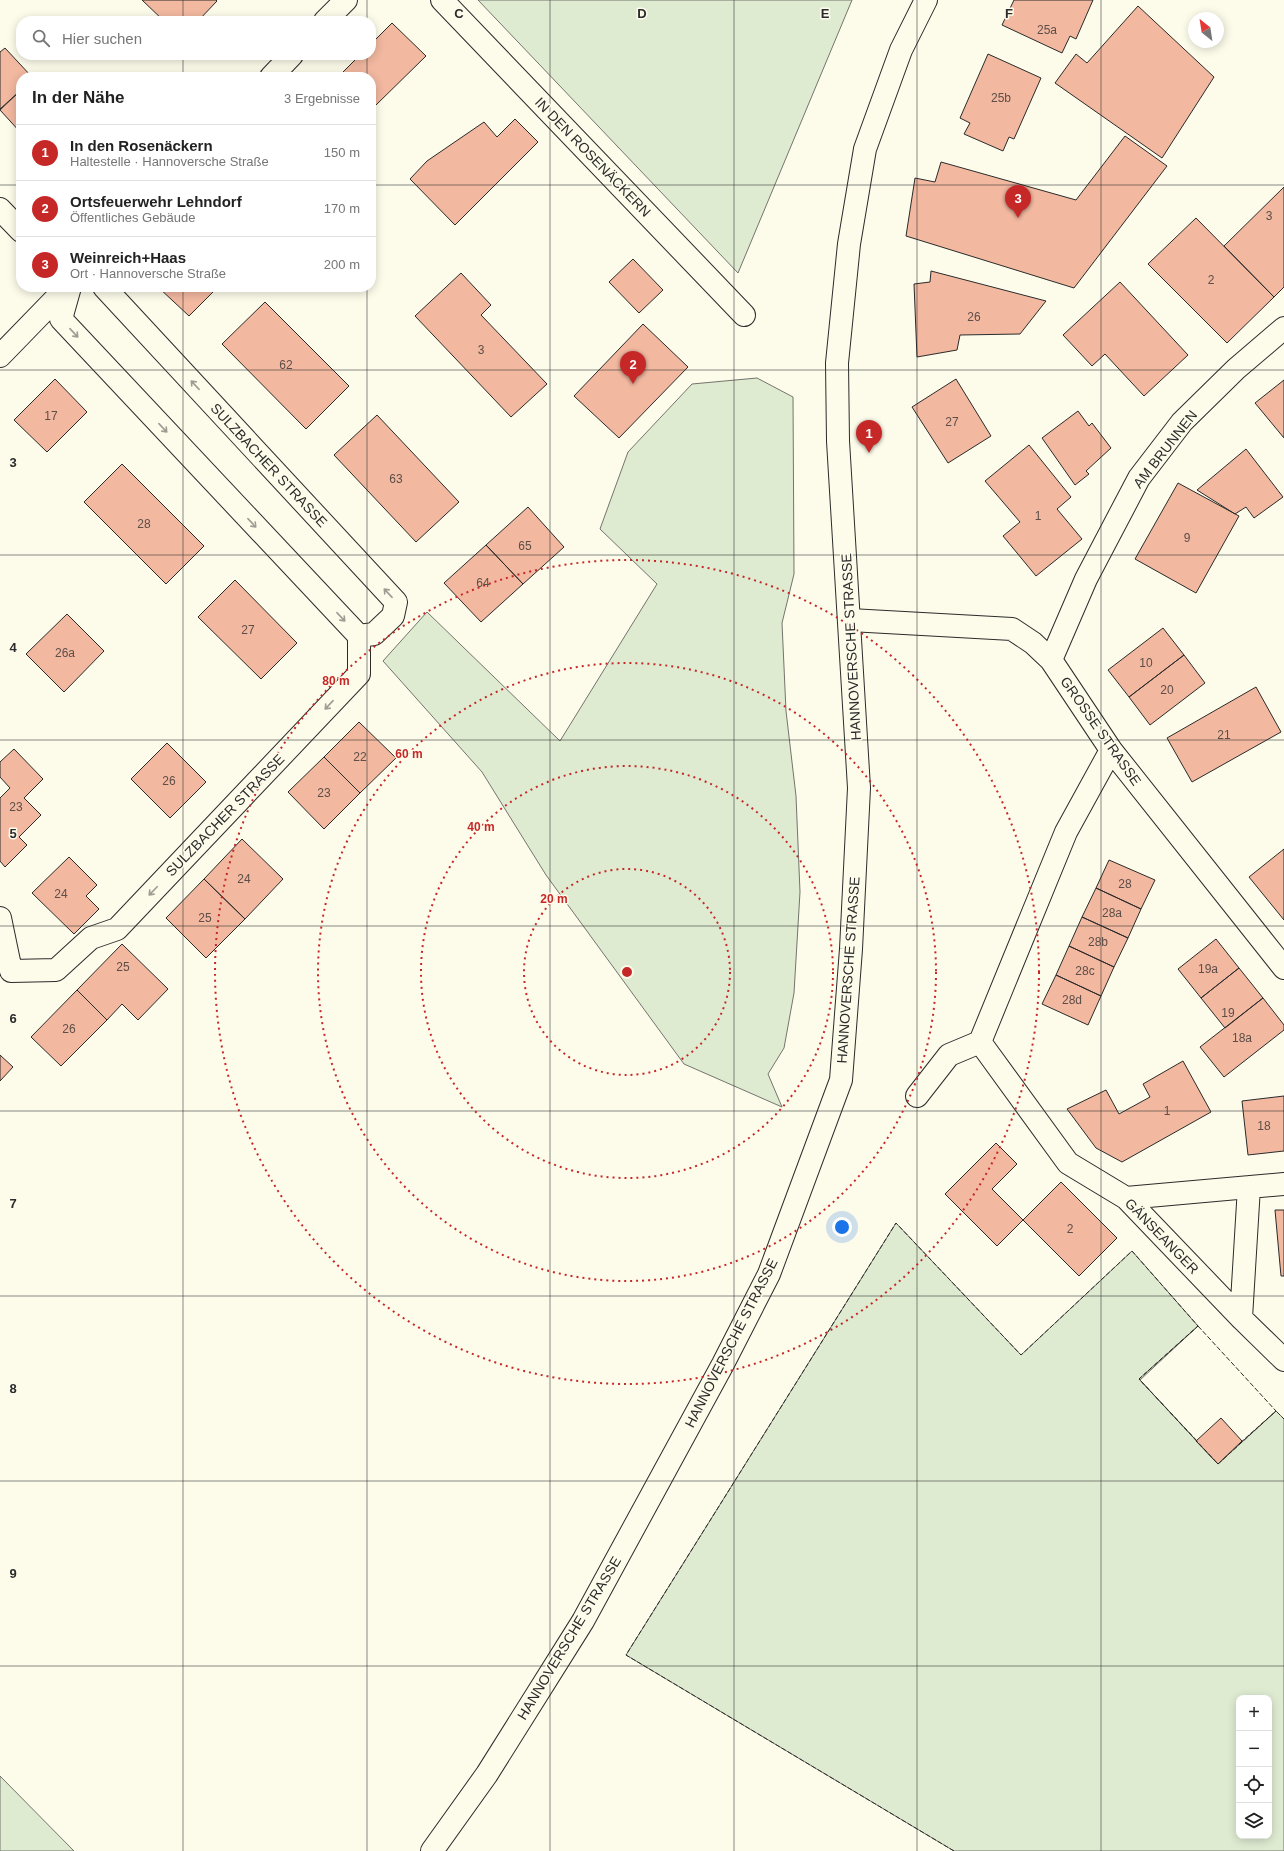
<!DOCTYPE html>
<html lang="de">
<meta charset="utf-8">
<style>
body{margin:0;font-family:Arial,sans-serif;background:#f6f6f6;color:#222}
.controls{position:absolute;right:12px;bottom:12px;display:grid;overflow:hidden;border-radius:8px;box-shadow:0 2px 10px #0003}
.controls button{width:36px;height:36px;display:grid;place-items:center;padding:0;border:0;border-bottom:1px solid #e0e0e0;background:#fff;color:#222;font:20px sans-serif}
.compass{position:absolute;left:1188px;top:12px;width:36px;height:36px;border-radius:50%;background:#fff;box-shadow:0 2px 10px #0003;rotate:330deg}
.you{position:absolute;left:842px;top:1227px;width:14px;height:14px;margin:-10px;border:3px solid #fff;border-radius:50%;background:#1a73e8;box-shadow:0 0 0 6px #1a73e833}
.badge{display:grid;place-items:center;width:26px;height:26px;border-radius:50%;background:#c62828;color:#fff;font-size:13px;font-weight:700}
.pin{position:absolute;translate:-50% -33px;filter:drop-shadow(0 1px 2px #0008)}
.pin::after{content:'';position:absolute;top:21px;width:14px;height:12px;background:inherit;clip-path:polygon(0 0,100% 0,50% 100%)}
.list{margin:0;padding:0;list-style:none}
h2{display:flex;justify-content:space-between;align-items:center;height:52px;margin:0;padding:0 16px;font-size:17px}
h2 small{font-size:13px;font-weight:400;color:#767676}
.list li{display:grid;grid-template-columns:26px 1fr auto;gap:12px;align-items:center;box-sizing:border-box;height:56px;padding:0 16px;border-top:1px solid #e0e0e0}
.list b{display:block;font-size:15px;white-space:nowrap}
.list p{margin:0;font-size:13px;white-space:nowrap;color:#767676}
.list em{font-size:13px;font-style:normal;color:#767676}
.icon{flex:none;width:22px;height:22px;fill:none;stroke:currentColor;stroke-width:2;stroke-linecap:round;stroke-linejoin:round}
.map{position:relative;flex:none;width:1284px;height:1851px;overflow:hidden}
.search{position:absolute;background:#fff;box-shadow:0 2px 10px #0003;left:16px;top:16px;width:360px;height:44px;display:flex;align-items:center;gap:10px;box-sizing:border-box;padding:0 14px;border-radius:16px;color:#767676;font-size:15px}
.panel{position:absolute;background:#fff;box-shadow:0 2px 10px #0003;left:16px;top:72px;width:360px;height:220px;border-radius:16px}
.map>svg:first-child{display:block}
.green{fill:#deebd1;stroke:#74746e;fill-rule:evenodd}
.building{fill:#f2b8a0;stroke:#2b2b2b}
.lines{fill:none;stroke-linecap:round;stroke-linejoin:round}
.minor-casing{stroke:#2b2b2b;stroke-width:24}
.primary-casing{stroke:#2b2b2b;stroke-width:24}
.minor{stroke:#fdfbea;stroke-width:22}
.primary{stroke:#fdfbea;stroke-width:22}
.fence{stroke:#2b2b2b;stroke-width:1;stroke-dasharray:5 2;stroke-linecap:butt}
.oneway{stroke:#9e9d94}
.grid{fill:none;stroke:#2b2b2b;stroke-width:1;stroke-opacity:0.55}
.ring{fill:none;stroke:#c62828;stroke-width:2;stroke-dasharray:2 4}
.labels{text-anchor:middle;dominant-baseline:central;stroke-width:3;stroke-linejoin:round;paint-order:stroke}
.number-label{font-size:12px;fill:#5d4e48}
.street-label{font-size:14px;fill:#2b2b2b;stroke:#fdfbea}
.grid-label{font-size:13px;text-anchor:middle;font-weight:bold;fill:#2b2b2b;stroke:#fdfbea;stroke-width:3;stroke-linejoin:round;paint-order:stroke}
.centre{fill:#c62828;stroke:#fdfbea;stroke-width:2}
.ring-label{font-size:12px;text-anchor:middle;font-weight:bold;fill:#c62828;stroke:#fdfbea;stroke-width:3;stroke-linejoin:round;paint-order:stroke}
</style>
<div class="map">
<svg width="1284" height="1851" viewBox="0 0 1284 1851">
<rect width="100%" height="100%" fill="#fdfbea"/>
<path class="green" d="M478 0H852L738 273Z
M757 378 793 397 794 574 782 623 786 711 796 796 800 892 794 993 784 1048 768 1074 782 1107 684 1064 546 875 482 772 383 661 427 612 560 741 657 584 600 529 628 452 692 384Z
M896 1223 1021 1355 1132 1251 1198 1326 1140 1380 1218 1464 1276 1411 1284 1419V1851H954L626 1655ZM1239 1698H1269V1836H1239Z
M0 1776 74 1851H0Z"/>
<path class="building" d="M142 0H216L217 1 198 21H164Z
M1014 0H1093L1076 39 1070 36 1062 53 1002 25Z
M1138 6 1214 77 1162 158 1055 83 1076 54 1087 63Z
M392 23 426 56 376 105 371 100V77H348L343 72 360 55H371V44Z
M5 48 32 77H21V90L0 109V52Z
M988 54 1041 78 1014 139 1009 137 1003 151 964 134 970 123 960 118Z
M21 90V133L0 110Z
M515 119 538 142 455 225 410 179 427 161 484 122 497 137Z
M1125 136 1167 166 1074 288 906 236 915 178 935 182 941 162 1076 200Z
M1284 187V287L1274 297 1224 246Z
M1196 218 1274 297 1227 343 1148 264Z
M633 259 663 290 639 313 609 282Z
M931 271 1046 301 1020 334 960 335 957 350 917 357 914 284 930 282Z
M461 273 491 305 481 315 547 384 511 417 415 316Z
M1120 282 1188 355 1144 396 1105 354 1092 366 1063 335Z
M158 287H218L189 316Z
M265 302 349 386 306 429 222 344Z
M643 324 688 367 619 438 574 396Z
M55 379 87 412 47 452 14 420Z
M956 379 991 436 948 463 912 407Z
M1284 380V438L1255 403Z
M1078 411 1089 426 1092 423 1111 448 1086 471 1089 474 1075 485 1042 438Z
M377 415 459 502 416 542 334 455Z
M1029 445 1071 497 1057 509 1082 539 1036 576 1003 536 1020 522 985 481Z
M1246 449 1283 497 1254 518 1246 507 1235 514 1197 490Z
M122 464 204 546 166 584 84 502Z
M1178 483 1239 516 1196 593 1135 559Z
M528 507 564 547 523 584 486 545Z
M486 545 523 584 481 622 444 583Z
M235 580 297 643 261 679 198 617Z
M67 614 104 651 64 692 26 654Z
M1163 628 1184 655 1129 697 1108 670Z
M1184 655 1205 683 1150 725 1129 697Z
M1256 687 1281 732 1192 782 1167 738Z
M359 722 396 758 360 793 324 757Z
M167 743 206 782 170 818 131 779Z
M14 749 43 779 24 798 41 815 19 837 27 845 5 867 0 861V798L10 788 0 777V762Z
M324 757 360 793 324 829 288 792Z
M242 839 283 879 245 919 204 879Z
M1284 849V920L1249 877Z
M69 857 97 885 86 896 99 909 74 934 32 893Z
M1109 860 1155 880 1141 909 1096 888Z
M204 879 245 919 206 958 166 918Z
M1096 888 1141 909 1128 938 1082 917Z
M1082 917 1128 938 1114 967 1069 946Z
M1216 939 1239 968 1201 998 1178 969Z
M122 944 168 989 138 1020 122 1004 107 1020 77 990Z
M1069 946 1114 967 1101 996 1056 975Z
M1239 968 1263 998 1225 1028 1201 998Z
M1056 975 1101 996 1088 1025 1042 1004Z
M77 990 107 1020 61 1066 31 1037Z
M1263 998 1284 1025V1030L1224 1077 1200 1047Z
M0 1055 13 1067 0 1081Z
M1183 1061 1211 1112 1122 1162 1096 1148 1067 1109 1106 1090 1119 1114 1150 1097 1143 1084Z
M1284 1096V1151L1248 1155 1242 1101Z
M996 1143 1017 1164 992 1189 1023 1220 997 1246 945 1194Z
M1061 1182 1117 1238 1079 1276 1023 1220Z
M1275 1210H1284V1276H1281Z
M1221 1418 1242 1441 1218 1464 1196 1441Z"/>
<g class="lines">
<defs>
<path id="minor" d="M442 0 744 315
M325 21 346 0
M271 77 292 55
M0 209 21 231
M70 287 61 319 359 636 374 634 393 616 396 602 104 287
M0 356 67 287
M850 620 1012 629 1033 643 1051 660 1111 750 1284 968
M1051 660 1086 579 1139 478 1182 422 1236 369 1284 328
M0 918 11 971 56 970 91 938 117 929 359 674V636
M980 1042 1068 1163 1126 1198 1241 1318 1284 1360
M917 1096 949 1055 980 1042 1066 832 1111 750
M1126 1198 1284 1184
M1241 1318 1249 1187"/>
<path id="primary" d="M432 1851 487 1774 583 1621 723 1364 769 1274 841 1080 851 949 859 788 838 441 837 363 849 244 865 149 901 50 926 0"/>
</defs>
<use href="#minor" class="minor-casing"/>
<use href="#primary" class="primary-casing"/>
<use href="#minor" class="minor"/>
<use href="#primary" class="primary"/>
<path class="fence" d="M1198 1326 1276 1411 1218 1464 1139 1379Z
M1240 1443 1276 1411 1284 1419
M954 1851 626 1655 896 1223 1021 1355 1132 1251 1198 1326 1139 1379 1198 1442"/>
</g>
<defs><path id="oneway-shaft" d="M-6 0H5M1.5-3L5.5 0L1.5 3" fill="none" stroke-width="1.6" stroke-linecap="round" stroke-linejoin="round"/></defs>
<g class="oneway">
<use href="#oneway-shaft" transform="translate(74 333) rotate(47)"/>
<use href="#oneway-shaft" transform="translate(195 385) rotate(-133)"/>
<use href="#oneway-shaft" transform="translate(163 428) rotate(47)"/>
<use href="#oneway-shaft" transform="translate(252 523) rotate(47)"/>
<use href="#oneway-shaft" transform="translate(388 593) rotate(-133)"/>
<use href="#oneway-shaft" transform="translate(341 617) rotate(47)"/>
<use href="#oneway-shaft" transform="translate(329 705) rotate(133)"/>
<use href="#oneway-shaft" transform="translate(153 891) rotate(134)"/>
</g>
<path class="grid" d="M183 0V21M367 0V21M550 0V1851M734 0V1851M917 0V1851M1101 0V1851M183 55V77M367 55V77M0 185H21M371 185H1284M183 287V1851M367 287V1851M0 370H1284M0 555H1284M0 740H1284M0 926H1284M0 1111H1284M0 1296H1284M0 1481H1284M0 1666H1284"/>
<g class="ring">
<circle cx="627" cy="972" r="103"/>
<circle cx="627" cy="972" r="206"/>
<circle cx="627" cy="972" r="309"/>
<circle cx="627" cy="972" r="412"/>
</g>
<g class="labels">
<g class="number-label">
<text x="1047" y="30">25a</text>
<text x="1001" y="98">25b</text>
<text x="1269" y="216">3</text>
<text x="1211" y="280">2</text>
<text x="974" y="317">26</text>
<text x="481" y="350">3</text>
<text x="286" y="365">62</text>
<text x="51" y="416">17</text>
<text x="952" y="422">27</text>
<text x="396" y="479">63</text>
<text x="1038" y="516">1</text>
<text x="144" y="524">28</text>
<text x="1187" y="538">9</text>
<text x="525" y="546">65</text>
<text x="483" y="583">64</text>
<text x="248" y="630">27</text>
<text x="65" y="653">26a</text>
<text x="1146" y="663">10</text>
<text x="1167" y="690">20</text>
<text x="1224" y="735">21</text>
<text x="360" y="757">22</text>
<text x="169" y="781">26</text>
<text x="324" y="793">23</text>
<text x="16" y="807">23</text>
<text x="244" y="879">24</text>
<text x="1125" y="884">28</text>
<text x="61" y="894">24</text>
<text x="1112" y="913">28a</text>
<text x="205" y="918">25</text>
<text x="1098" y="942">28b</text>
<text x="123" y="967">25</text>
<text x="1208" y="969">19a</text>
<text x="1085" y="971">28c</text>
<text x="1072" y="1000">28d</text>
<text x="1228" y="1013">19</text>
<text x="69" y="1029">26</text>
<text x="1242" y="1038">18a</text>
<text x="1167" y="1111">1</text>
<text x="1264" y="1126">18</text>
<text x="1070" y="1229">2</text>
</g>
<g class="street-label">
<text transform="translate(593 157) rotate(46)">IN DEN ROSENÄCKERN</text>
<text transform="translate(1165 449) rotate(-52)">AM BRUNNEN</text>
<text transform="translate(269 465) rotate(47)">SULZBACHER STRASSE</text>
<text transform="translate(851 647) rotate(-93)">HANNOVERSCHE STRASSE</text>
<text transform="translate(1101 731) rotate(55)">GROSSE STRASSE</text>
<text transform="translate(225 815) rotate(-46)">SULZBACHER STRASSE</text>
<text transform="translate(848 970) rotate(-86)">HANNOVERSCHE STRASSE</text>
<text transform="translate(1162 1236) rotate(46)">GÄNSEANGER</text>
<text transform="translate(731 1343) rotate(-63)">HANNOVERSCHE STRASSE</text>
<text transform="translate(569 1638) rotate(-59)">HANNOVERSCHE STRASSE</text>
</g>
</g>
<g class="grid-label">
<text x="459" y="18">C</text>
<text x="642" y="18">D</text>
<text x="825" y="18">E</text>
<text x="1009" y="18">F</text>
<text x="13" y="467">3</text>
<text x="13" y="652">4</text>
<text x="13" y="838">5</text>
<text x="13" y="1023">6</text>
<text x="13" y="1208">7</text>
<text x="13" y="1393">8</text>
<text x="13" y="1578">9</text>
</g>
<circle cx="627" cy="972" r="6" class="centre"/>
<g class="ring-label">
<text x="336" y="685">80 m</text>
<text x="409" y="758">60 m</text>
<text x="481" y="831">40 m</text>
<text x="554" y="903">20 m</text>
</g>
</svg>
<div class="controls">
<button>+</button>
<button>−</button>
<button><svg class="icon" aria-label="locate" viewBox="0 0 24 24"><circle cx="12" cy="12" r="6"/><path d="M12 2v4M12 18v4M2 12h4M18 12h4"/></svg></button>
<button><svg class="icon" aria-label="layers" viewBox="0 0 24 24"><path d="M12 4l9 5-9 5-9-5zM3 14l9 5 9-5"/></svg></button>
</div>
<svg class="compass" viewBox="-18 -18 36 36"><path d="M0-13l5 13h-10z" fill="#e53935"/><path d="M0 13l5-13h-10z" fill="#767676"/></svg>
<div class="you"></div>
<div class="pin badge" style="left:869px;top:453px">1</div>
<div class="pin badge" style="left:633px;top:384px">2</div>
<div class="pin badge" style="left:1018px;top:218px">3</div>
<div class="search"><svg class="icon" aria-label="search" viewBox="0 0 24 24"><circle cx="10" cy="10" r="6"/><path d="M15 15l6 6"/></svg>Hier suchen</div>
<section class="panel">
<h2>In der Nähe<small>3 Ergebnisse</small></h2>
<ul class="list">
<li><span class="badge">1</span><div><b>In den Rosenäckern</b><p>Haltestelle · Hannoversche Straße</p></div><em>150 m</em></li>
<li><span class="badge">2</span><div><b>Ortsfeuerwehr Lehndorf</b><p>Öffentliches Gebäude</p></div><em>170 m</em></li>
<li><span class="badge">3</span><div><b>Weinreich+Haas</b><p>Ort · Hannoversche Straße</p></div><em>200 m</em></li>
</ul>
</section>
</div>
